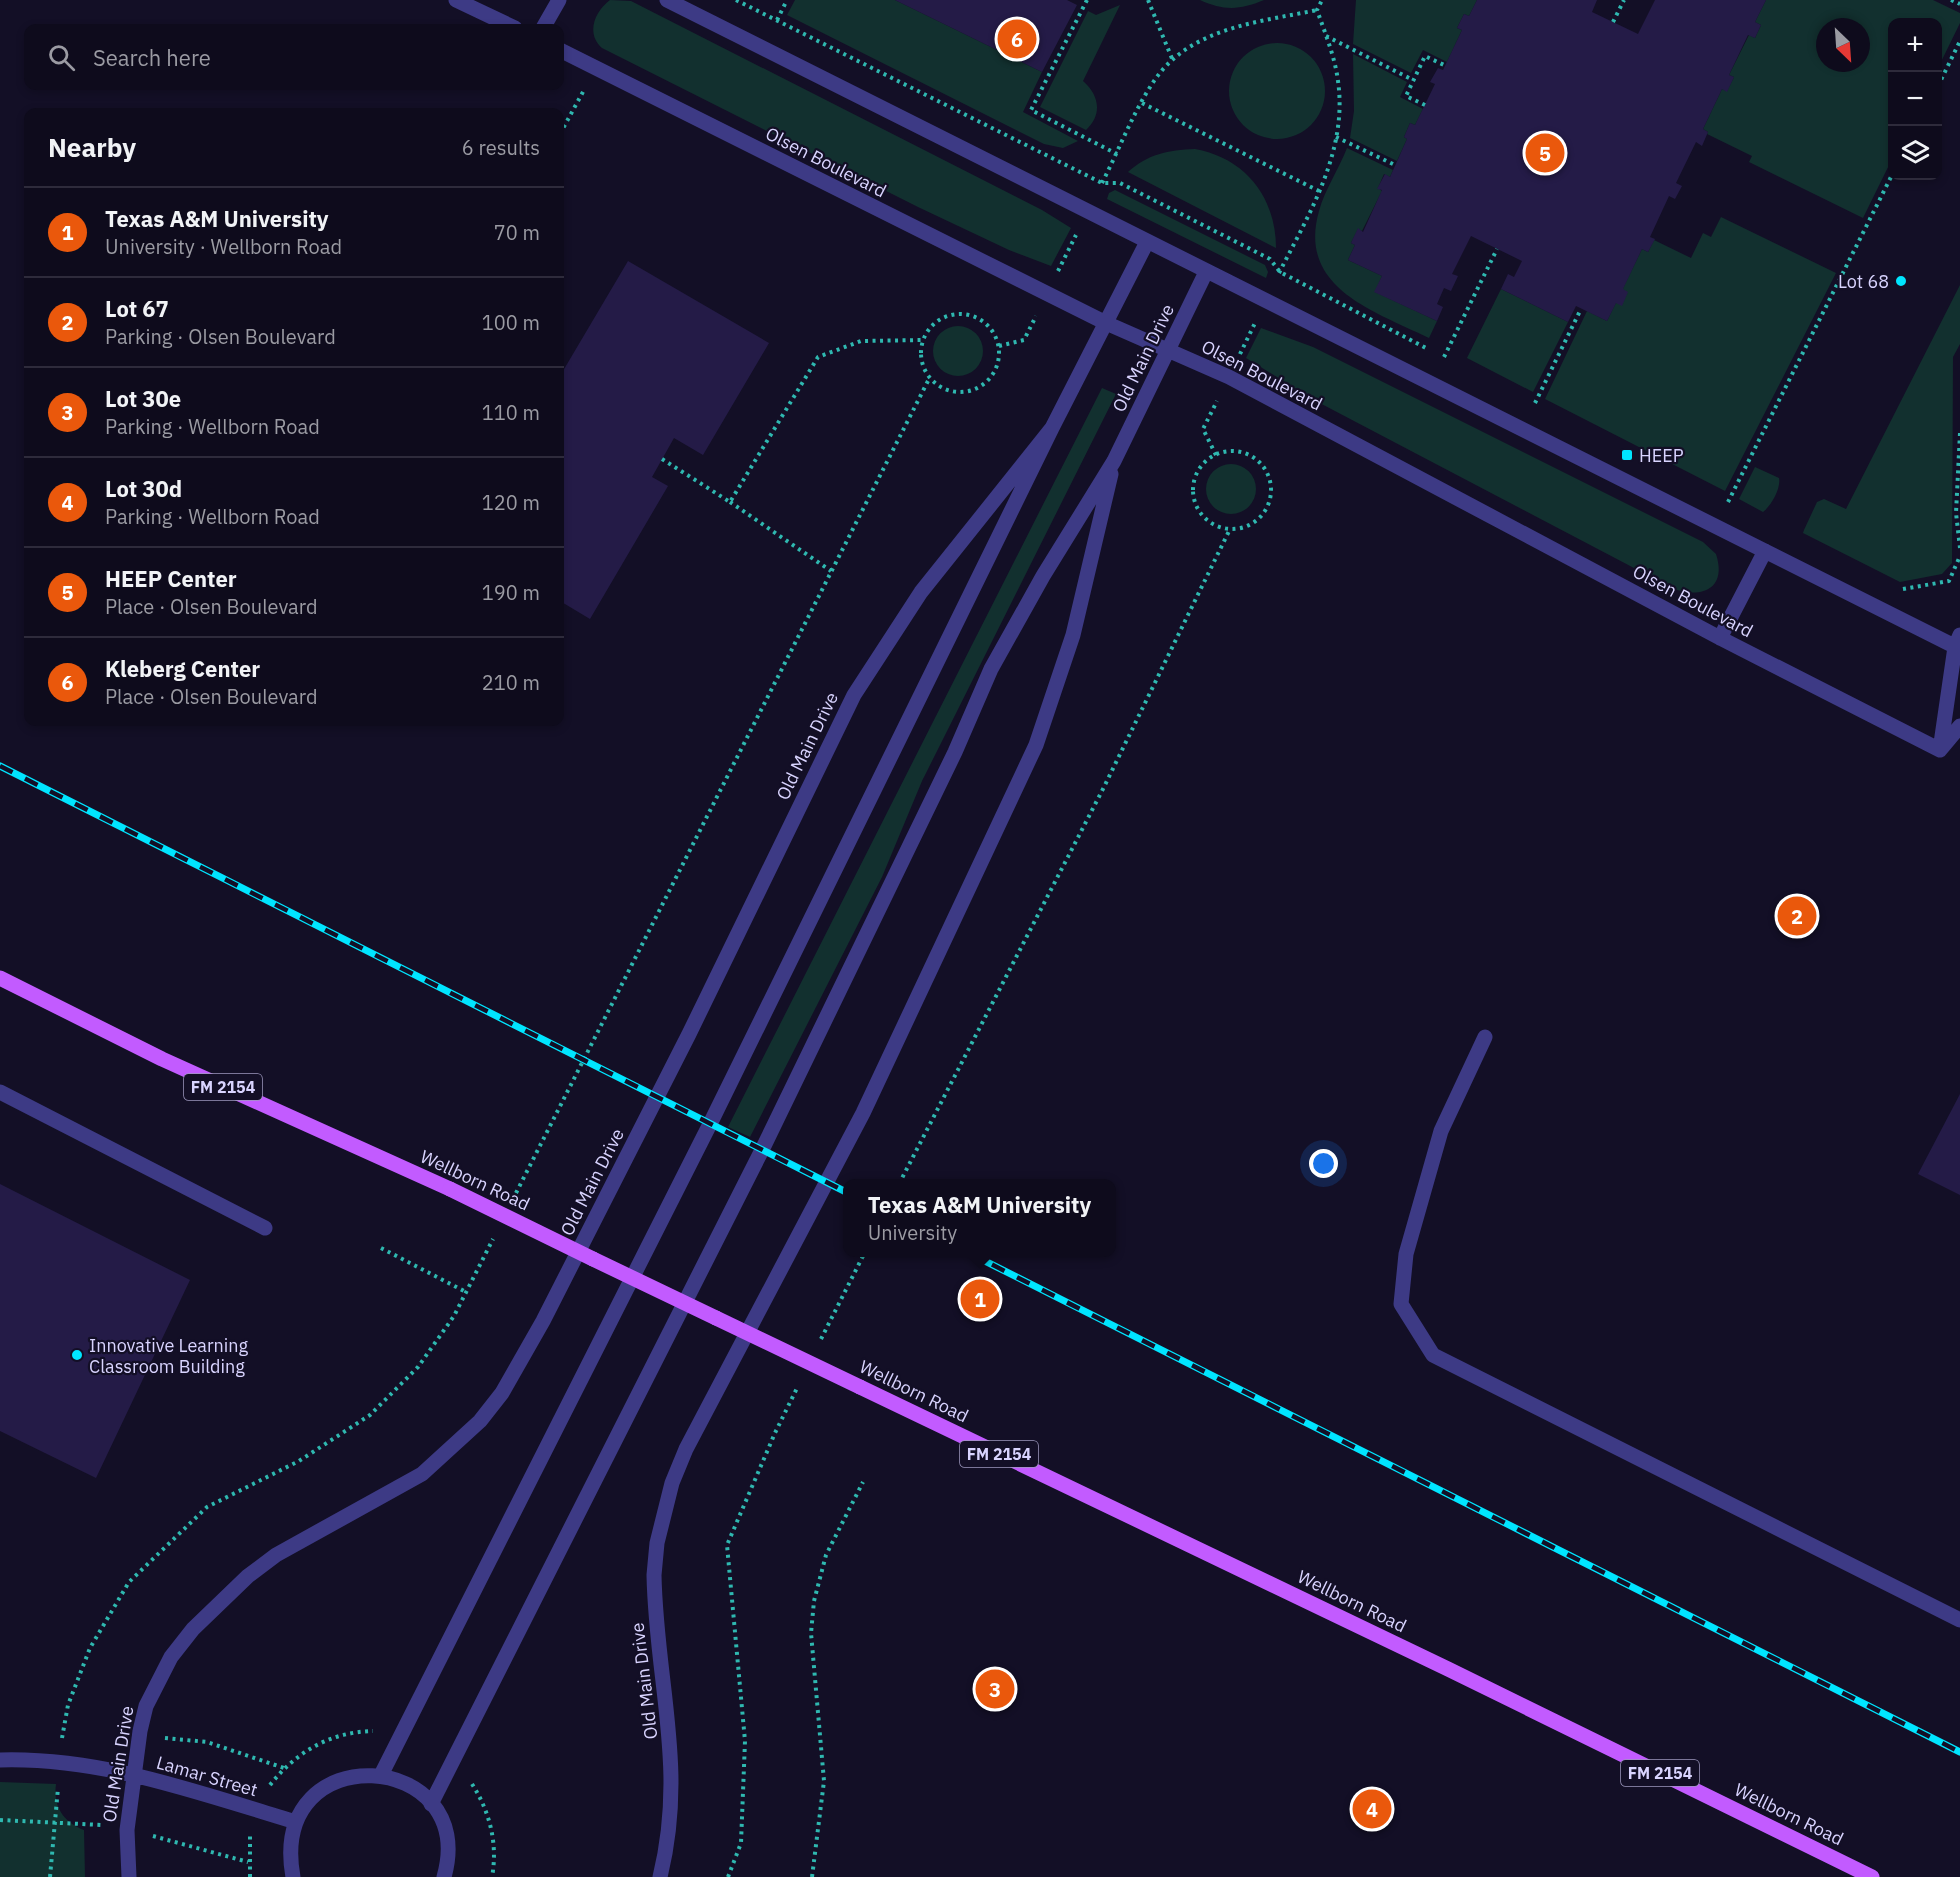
<!DOCTYPE html>
<meta charset="utf-8">
<style>
body{margin:0;font-family:"IBM Plex Sans",sans-serif;background:#171425;color:#f1f3f6}
.controls{position:absolute;right:18px;top:18px;display:grid;overflow:hidden;border-radius:12px;box-shadow:0 3px 9px #0003}
.controls button{width:54px;height:54px;display:grid;place-items:center;padding:0;border:0;border-bottom:2px solid #2e2b3b;background:#0e0b1c;color:#f1f3f6;font:30px sans-serif}
.compass{position:absolute;left:1816px;top:18px;width:54px;height:54px;border-radius:50%;background:#0e0b1c;box-shadow:0 3px 9px #0003;rotate:155deg}
.you{position:absolute;left:1324px;top:1164px;width:21px;height:21px;margin:-15px;border:4px solid #fff;border-radius:50%;background:#1a73e8;box-shadow:0 0 0 9px #1a73e833}
.badge{display:grid;place-items:center;width:39px;height:39px;border-radius:50%;background:#ea580c;color:#fff;font-size:20px;font-weight:700}
.pin{position:absolute;translate:-50% -50%;border:3px solid #fff;box-shadow:0 2px 6px #0006}
.popup{position:absolute;left:843px;top:1179px;width:273px;height:78px;box-sizing:border-box;display:grid;place-content:center;border-radius:12px;background:#0e0b1c;filter:drop-shadow(0 2px 4px #0005);font-size:20px;white-space:nowrap;color:#9b9ba3}
.popup b{font-size:22px;color:#f1f3f6}
.popup::after{content:'';position:absolute;left:50%;top:100%;margin-left:-12px;border:12px solid transparent;border-top-color:#0e0b1c}
.list{margin:0;padding:0;list-style:none}
h2{display:flex;justify-content:space-between;align-items:center;height:78px;margin:0;padding:0 24px;font-size:26px}
h2 small{font-size:20px;font-weight:400;color:#9b9ba3}
.list li{display:grid;grid-template-columns:39px 1fr auto;gap:18px;align-items:center;box-sizing:border-box;height:90px;padding:0 24px;border-top:2px solid #2e2b3b}
.list b{display:block;font-size:22px;white-space:nowrap}
.list p{margin:0;font-size:20px;white-space:nowrap;color:#9b9ba3}
.list em{font-size:20px;font-style:normal;color:#9b9ba3}
.icon{flex:none;width:33px;height:33px;fill:none;stroke:currentColor;stroke-width:2;stroke-linecap:round;stroke-linejoin:round}
.map{position:relative;flex:none;width:1960px;height:1877px;overflow:hidden}
.search{position:absolute;background:#0e0b1c;box-shadow:0 3px 9px #0003;left:24px;top:24px;width:540px;height:66px;display:flex;align-items:center;gap:15px;box-sizing:border-box;padding:0 21px;border-radius:12px;color:#9b9ba3;font-size:22px}
.panel{position:absolute;background:#0e0b1c;box-shadow:0 3px 9px #0003;left:24px;top:108px;width:540px;height:618px;border-radius:12px}
.map>svg:first-child{display:block}
.green{fill:#12302f;fill-rule:evenodd}
.building{fill:#241b47}
.lines{fill:none;stroke-linecap:round;stroke-linejoin:round}
.path{stroke:#2fb8b0;stroke-width:4;stroke-dasharray:3 4.5;stroke-linecap:butt}
.lane{stroke:#3d3a85;stroke-width:15}
.street{stroke:#3d3a85;stroke-width:15}
.primary{stroke:#c25bff;stroke-width:15}
.rail-casing{stroke:#00e5ff;stroke-width:7}
.rail{stroke:#130f26;stroke-width:4.5;stroke-dasharray:14;stroke-linecap:butt}
.primary-bridge{stroke:#c25bff;stroke-width:15}
.poi-dot{fill:#00e5ff;stroke:#130f26;stroke-width:2}
.labels{text-anchor:middle;dominant-baseline:central;stroke-width:4.5;stroke-linejoin:round;paint-order:stroke}
.shield{fill:#130f26;stroke:#9e99be;stroke-width:1.5}
.shield-label{font-size:16px;font-weight:bold;fill:#d9d4ff}
.street-label{font-size:18px;fill:#d9d4ff;stroke:#130f26}
.poi-label{font-size:18px;fill:#d9d4ff;stroke:#130f26;text-anchor:start}
</style>
<div class="map">
<svg width="1960" height="1877" viewBox="0 0 1960 1877">
<rect width="100%" height="100%" fill="#130f26"/>
<path class="green" d="M610 0 631 1 1042 210 1071 228 1051 266 1009 250 918 207 602 48C586 34 594 12 610 0Z
M795 0H895L1042 72 1023 112 1078 141 1063 148 1044 144 787 15Z
M1200 0H1264C1240 10 1224 11 1200 0Z
M1356 0H1477L1469 16 1464 14 1457 28 1462 30 1447 62 1423 50 1411 73 1353 44Z
M1766 0H1933L1960 13V23L1938 68V22H1892V159L1863 218 1749 162 1752 156 1707 134 1708 132 1703 129 1722 89 1727 91 1734 77 1729 75 1749 35 1755 38 1761 25 1755 22ZM1825 27H1861V63H1825Z
M1120 5 1083 81C1099 95 1103 114 1086 130L1040 107 1088 11 1096 15Z
M1229 91a48 48 0 1 1 96 0a48 48 0 1 1-96 0Z
M1353 54 1407 82 1400 97 1423 109 1415 125 1410 123 1404 137 1407 139 1397 161 1350 138 1354 111Z
M1347 148 1393 170 1390 177 1384 174 1378 188 1382 191 1362 231 1358 229 1351 243 1355 245 1348 260 1382 276 1375 292 1437 321 1429 338C1374 311 1297 288 1319 211 1325 189 1339 169 1347 148Z
M1195 149C1245 158 1276 197 1276 248L1128 172C1148 154 1168 150 1195 149Z
M1115 190 1265 265 1268 272 1266 278 1107 199 1109 193Z
M1721 217 1836 273 1725 491 1545 399 1587 311 1607 321 1642 249 1648 252 1654 240 1691 258 1703 233 1711 237Z
M1960 285V344L1953 357 1952 563 1942 574 1900 582 1803 533 1804 530 1817 502 1824 499 1846 509Z
M1501 289 1568 322 1533 392 1467 358Z
M933 351a25 25 0 1 1 50 0a25 25 0 1 1-50 0Z
M1261 328 1313 347 1703 542 1716 554C1727 588 1703 599 1674 589L1314 400 1246 358Z
M1102 388 1116 394 922 781 882 877 750 1137 728 1127Z
M1206 489a25 25 0 1 1 50 0a25 25 0 1 1-50 0Z
M1755 467 1779 478C1781 488 1772 505 1763 512L1739 499Z
M0 1782 56 1784C53 1806 63 1822 84 1830L85 1877H0Z"/>
<path class="building" d="M895 0H1067L1077 5 1042 72Z
M1477 0H1597L1592 12 1638 34 1655 0H1766L1755 22 1761 25 1755 38 1748 35 1729 75 1734 77 1727 92 1722 89 1703 129 1708 132 1702 146 1696 142 1676 183 1682 186 1675 199 1669 196 1650 237 1655 239 1648 252 1642 249 1623 289 1628 292 1622 306 1616 303 1607 321 1576 306 1568 322 1501 289 1508 274 1514 277 1522 261 1471 236 1452 274 1458 276 1451 291 1444 288 1437 304 1443 307 1437 321 1374 292 1382 276 1348 260 1355 245 1351 243 1358 228 1363 232 1382 190 1377 189 1385 174 1390 177 1407 139 1404 137 1410 123 1415 125 1435 84 1430 82 1438 68 1443 70 1462 30 1457 28 1464 14 1469 16Z
M628 261 769 343 703 455 674 438 652 477 668 486 590 619 560 601V376Z
M1960 1094V1195L1918 1174Z
M0 1184 190 1280 96 1478 0 1431Z"/>
<g class="lines">
<path class="path" d="M736 0 1102 183H1120L1270 259 1280 272 1426 348
M1087 0 1031 110 1117 154
M1148 0 1173 61
M1951 0 1960 4
M777 20 787 0
M1613 22 1624 0
M1326 36 1413 80
M1938 86 1960 41
M1142 103 1319 191
M1425 105 1406 96 1425 56 1444 65
M560 134 584 90
M1336 137 1395 165
M1102 183C1119 150 1133 112 1154 81 1190 27 1260 22 1317 10
M1058 271 1076 235
M1279 273C1309 214 1348 151 1338 81 1335 57 1325 33 1317 10L1322 0
M921 353a39 39 0 1 1 78 0a39 39 0 1 1-78 0Z
M999 346 1024 340 1036 316
M1240 354 1255 323
M1444 357 1497 249
M1535 403 1581 309
M1960 433 1956 513 1960 548
M1193 490a39 39 0 1 1 78 0a39 39 0 1 1-78 0Z
M1216 455 1203 429 1217 401
M662 459 730 502 818 357 861 341 923 340
M730 502 831 571
M1728 502 1892 175
M1903 589 1949 581 1960 556
M899 1184 1104 787 1230 529
M516 1193 930 377
M381 1248 466 1292
M821 1339 865 1252
M62 1738 68 1705 90 1648 129 1582 207 1507 299 1461 370 1415 418 1367 454 1316 493 1239
M165 1738 207 1742 284 1768
M472 1784C490 1812 498 1844 492 1877
M270 1785C296 1752 330 1732 373 1731
M0 1820 102 1825
M153 1836 248 1862
M50 1877 58 1788
M250 1877V1836
M728 1877 741 1843 745 1741 727 1545 775 1433 798 1386
M812 1877 824 1781 811 1633 814 1601 826 1555 863 1482"/>
<path class="lane" d="M1485 1037 1441 1131 1406 1254 1401 1304 1433 1355 1960 1620
M0 1092 265 1228"/>
<path class="street" d="M456 0 515 28
M667 0 1960 649
M543 28 559 0
M560 50 1106 323 1229 377 1720 638 1940 750
M1720 638 1765 551
M1940 750 1955 647 1960 635
M1940 750 1960 726
M0 1760C102 1757 199 1793 296 1822
M381 1775 710 1124 1052 428 1147 242
M431 1804 762 1150 955 752 991 669 1043 576 1114 461 1206 272
M129 1877 127 1830 140 1731 146 1706 171 1657 193 1629 248 1576 276 1555 422 1474 480 1421 502 1393 543 1321 689 1034 854 695 921 592 1052 428
M293 1877C267 1734 480 1750 444 1877
M660 1877C687 1768 656 1682 654 1575L657 1543 672 1483 686 1449 863 1113 1036 745 1073 635 1111 474"/>
<path class="primary" d="M0 978 162 1059 450 1189
M593 1259 716 1318
M860 1387 1448 1669 1872 1877"/>
<defs>
<path id="rail" d="M0 766 848 1193
M967 1252 1960 1752"/>
</defs>
<use href="#rail" class="rail-casing"/>
<use href="#rail" class="rail"/>
<path class="primary-bridge" d="M450 1189 593 1259
M716 1318 860 1387"/>
</g>
<g class="poi-dot">
<circle cx="1901" cy="281" r="6"/>
<rect x="1621" y="449" width="12" height="12" rx="3"/>
<circle cx="77" cy="1355" r="6"/>
</g>
<g class="labels">
<g class="shield">
<rect x="184" y="1074" width="78" height="26" rx="4.5"/>
<rect x="960" y="1441" width="78" height="26" rx="4.5"/>
<rect x="1621" y="1760" width="78" height="26" rx="4.5"/>
</g>
<g class="shield-label">
<text x="223" y="1087">FM 2154</text>
<text x="999" y="1454">FM 2154</text>
<text x="1660" y="1773">FM 2154</text>
</g>
<g class="street-label">
<text transform="translate(826 162) rotate(27)">Olsen Boulevard</text>
<text transform="translate(1143 358) rotate(-64)">Old Main Drive</text>
<text transform="translate(1262 375) rotate(27)">Olsen Boulevard</text>
<text transform="translate(1693 601) rotate(28)">Olsen Boulevard</text>
<text transform="translate(807 746) rotate(-64)">Old Main Drive</text>
<text transform="translate(475 1180) rotate(25)">Wellborn Road</text>
<text transform="translate(592 1182) rotate(-63)">Old Main Drive</text>
<text transform="translate(914 1391) rotate(26)">Wellborn Road</text>
<text transform="translate(1352 1601) rotate(26)">Wellborn Road</text>
<text transform="translate(644 1681) rotate(-97)">Old Main Drive</text>
<text transform="translate(118 1764) rotate(-81)">Old Main Drive</text>
<text transform="translate(207 1776) rotate(16)">Lamar Street</text>
<text transform="translate(1789 1814) rotate(26)">Wellborn Road</text>
</g>
<g class="poi-label">
<text x="1889" y="281" text-anchor="end">Lot 68</text>
<text x="1639" y="455">HEEP</text>
<text x="89" y="1345">Innovative Learning<tspan x="89" dy="21">Classroom Building</tspan></text>
</g>
</g>
</svg>
<div class="controls">
<button>+</button>
<button>−</button>
<button><svg class="icon" aria-label="layers" viewBox="0 0 24 24"><path d="M12 4l9 5-9 5-9-5zM3 14l9 5 9-5"/></svg></button>
</div>
<svg class="compass" viewBox="-18 -18 36 36"><path d="M0-13l5 13h-10z" fill="#e53935"/><path d="M0 13l5-13h-10z" fill="#9b9ba3"/></svg>
<div class="you"></div>
<div class="pin badge" style="left:980px;top:1299px">1</div>
<div class="popup"><b>Texas A&amp;M University</b>University</div>
<div class="pin badge" style="left:1797px;top:916px">2</div>
<div class="pin badge" style="left:995px;top:1689px">3</div>
<div class="pin badge" style="left:1372px;top:1809px">4</div>
<div class="pin badge" style="left:1545px;top:153px">5</div>
<div class="pin badge" style="left:1017px;top:39px">6</div>
<div class="search"><svg class="icon" aria-label="search" viewBox="0 0 24 24"><circle cx="10" cy="10" r="6"/><path d="M15 15l6 6"/></svg>Search here</div>
<section class="panel">
<h2>Nearby<small>6 results</small></h2>
<ul class="list">
<li><span class="badge">1</span><div><b>Texas A&amp;M University</b><p>University · Wellborn Road</p></div><em>70 m</em></li>
<li><span class="badge">2</span><div><b>Lot 67</b><p>Parking · Olsen Boulevard</p></div><em>100 m</em></li>
<li><span class="badge">3</span><div><b>Lot 30e</b><p>Parking · Wellborn Road</p></div><em>110 m</em></li>
<li><span class="badge">4</span><div><b>Lot 30d</b><p>Parking · Wellborn Road</p></div><em>120 m</em></li>
<li><span class="badge">5</span><div><b>HEEP Center</b><p>Place · Olsen Boulevard</p></div><em>190 m</em></li>
<li><span class="badge">6</span><div><b>Kleberg Center</b><p>Place · Olsen Boulevard</p></div><em>210 m</em></li>
</ul>
</section>
</div>
